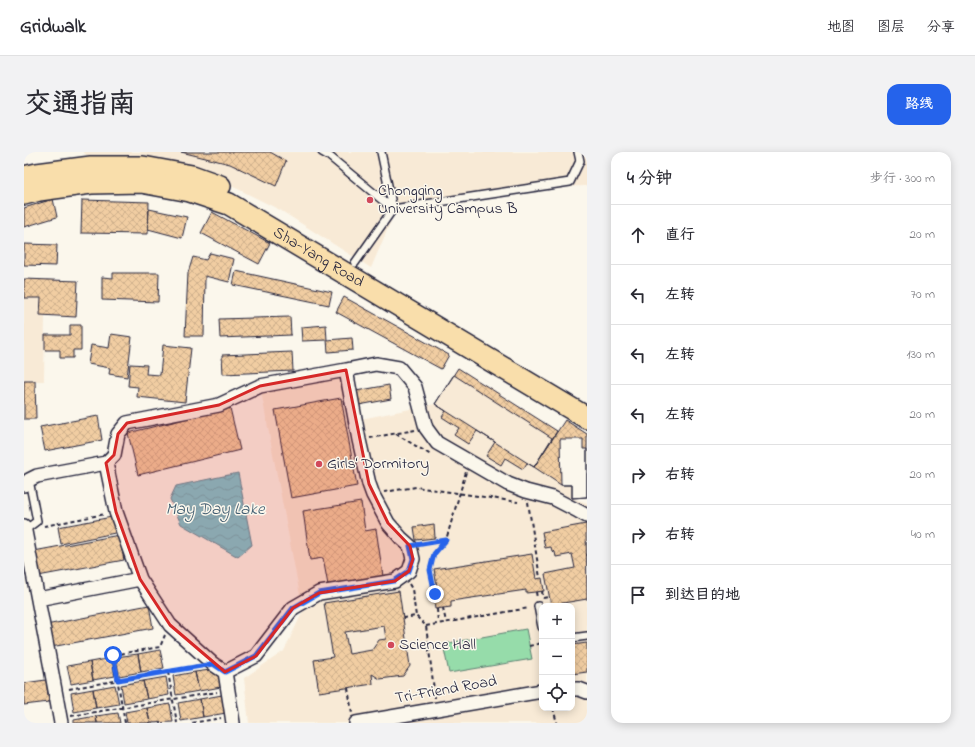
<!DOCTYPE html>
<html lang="zh">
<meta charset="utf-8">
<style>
body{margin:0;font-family:"Indie Flower","LXGW WenKai TC",sans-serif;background:#f2f2f3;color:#2b2b33}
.controls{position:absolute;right:12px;bottom:12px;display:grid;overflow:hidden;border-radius:8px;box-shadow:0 2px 10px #0003}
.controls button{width:36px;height:36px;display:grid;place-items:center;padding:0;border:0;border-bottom:1px solid #e1e1e2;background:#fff;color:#2b2b33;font:20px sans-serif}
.stop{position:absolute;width:12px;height:12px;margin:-9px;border:3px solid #2563eb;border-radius:50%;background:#fff}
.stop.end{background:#2563eb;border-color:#fff;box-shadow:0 1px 4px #0008}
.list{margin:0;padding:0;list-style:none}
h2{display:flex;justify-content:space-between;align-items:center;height:52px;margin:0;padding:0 16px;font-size:17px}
h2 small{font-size:13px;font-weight:400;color:#7c7c81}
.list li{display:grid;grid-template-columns:26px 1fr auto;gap:12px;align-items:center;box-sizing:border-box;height:60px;padding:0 16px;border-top:1px solid #e1e1e2}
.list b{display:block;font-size:15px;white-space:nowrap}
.list em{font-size:13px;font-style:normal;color:#7c7c81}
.icon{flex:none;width:22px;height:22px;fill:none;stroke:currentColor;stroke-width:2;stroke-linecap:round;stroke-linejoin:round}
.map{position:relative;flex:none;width:563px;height:571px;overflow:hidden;border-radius:12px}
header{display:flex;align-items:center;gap:24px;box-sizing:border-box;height:56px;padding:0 20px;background:#fff;border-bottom:1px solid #e1e1e2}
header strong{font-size:19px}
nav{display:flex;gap:22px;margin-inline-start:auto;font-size:14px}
.intro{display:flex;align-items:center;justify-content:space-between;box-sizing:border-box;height:96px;padding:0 24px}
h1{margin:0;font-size:28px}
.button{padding:10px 18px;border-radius:12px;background:#2563eb;color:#fff;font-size:14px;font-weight:700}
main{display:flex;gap:24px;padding:0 24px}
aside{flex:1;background:#fff;border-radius:12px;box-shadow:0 2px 10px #0003}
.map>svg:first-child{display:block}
.built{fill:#f8ead6;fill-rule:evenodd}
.pitch{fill:#96dcaa;stroke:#5c7f72}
.water{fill:url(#water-waves);stroke:#568696}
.building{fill:url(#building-cross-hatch);stroke:#22223b;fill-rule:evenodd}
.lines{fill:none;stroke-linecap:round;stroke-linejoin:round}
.lane-casing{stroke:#22223b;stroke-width:10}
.street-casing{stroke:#22223b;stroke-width:16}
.primary-casing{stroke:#22223b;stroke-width:24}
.path{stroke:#22223b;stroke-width:2;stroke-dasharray:4 3;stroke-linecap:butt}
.lane{stroke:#fbf7ec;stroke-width:7}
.street{stroke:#fbf7ec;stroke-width:13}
.primary{stroke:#f9deab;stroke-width:21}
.route{stroke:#2563eb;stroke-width:5}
.marked{fill:#d62828;fill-opacity:0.2;stroke:#d62828;stroke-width:3;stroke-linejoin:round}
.poi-dot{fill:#d1495b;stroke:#fbf7ec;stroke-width:1.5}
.labels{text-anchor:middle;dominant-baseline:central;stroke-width:3;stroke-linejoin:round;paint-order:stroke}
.poi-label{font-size:16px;fill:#22223b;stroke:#fbf7ec;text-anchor:start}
.street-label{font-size:16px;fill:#22223b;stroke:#fbf7ec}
.water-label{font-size:17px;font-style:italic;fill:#405c70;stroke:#fbf7ec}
</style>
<header>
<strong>Gridwalk</strong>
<nav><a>地图</a><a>图层</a><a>分享</a></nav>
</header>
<div class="intro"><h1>交通指南</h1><a class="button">路线</a></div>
<main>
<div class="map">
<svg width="563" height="571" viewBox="0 0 563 571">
<defs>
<pattern id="water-waves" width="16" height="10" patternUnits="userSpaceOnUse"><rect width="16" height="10" fill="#78c9d3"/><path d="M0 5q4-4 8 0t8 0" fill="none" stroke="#68acb6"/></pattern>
<pattern id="building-cross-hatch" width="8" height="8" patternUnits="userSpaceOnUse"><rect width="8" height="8" fill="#f1cda2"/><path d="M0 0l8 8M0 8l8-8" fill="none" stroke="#ceb08c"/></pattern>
</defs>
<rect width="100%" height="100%" fill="#fbf7ec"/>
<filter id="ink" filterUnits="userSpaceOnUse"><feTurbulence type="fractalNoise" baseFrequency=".025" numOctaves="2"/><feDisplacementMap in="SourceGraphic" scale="8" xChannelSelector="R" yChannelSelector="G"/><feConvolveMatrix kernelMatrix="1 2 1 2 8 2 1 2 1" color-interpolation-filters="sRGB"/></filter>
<g filter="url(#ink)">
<path class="built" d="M59 0H563V34L530 35 370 62 347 116 256 58 214 37 170 19 68 8Z
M0 146H17L16 163 21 164 20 229H11L12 267H0Z
M434 216 533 279 510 315 537 333H548V346L563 351V571H225L220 526 260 499 279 459 236 234 322 218 332 268 411 252ZM518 454H548V556H518Z"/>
<path class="pitch" d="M502 477 508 507 425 521 419 492Z"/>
<path class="water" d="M214 321 228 393 214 405 157 372 146 347 152 334Z"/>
<path class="building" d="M157 0H246L262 9 252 34 206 12Z
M29 47 33 65 0 75V56Z
M58 48 125 50 124 82 57 81Z
M125 57 163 65 158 86 124 77Z
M188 60 246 91 235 112 177 81Z
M0 92 33 93 32 114 0 113Z
M186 101 210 107 205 130 181 124 180 184H161L164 121 169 105 182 108Z
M212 119 308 140 305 153 209 133Z
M89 121H135L134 150 78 148V125L89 126Z
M0 127 54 129 52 165 16 163 17 146H0Z
M320 145 425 203 417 217 312 160Z
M266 165 267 183 196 186 195 167Z
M46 173H57V198H49V206H36V198H21V183H46Z
M302 173 303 188 278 189 277 175Z
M87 182 108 185 103 225 85 222 86 216 64 212 67 193 85 196Z
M328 186 329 198 304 200 303 188Z
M139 193 167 196 161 250 113 245 114 235 104 234 106 212 123 213 122 222 136 223Z
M268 200 269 219 199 222 198 203Z
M434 216 533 279 510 315 503 311 499 317 481 306 477 313 462 304 471 290 453 279 444 292 430 283 435 276 418 265 422 259 411 252Z
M430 223 528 286 510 315 411 252Z
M0 229H11L12 267H0Z
M365 233 367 247 335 253 332 239Z
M317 246 333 334 267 346 251 258Z
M206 256 216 298 114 323 104 281Z
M74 264 78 288 21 299 16 275Z
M541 268 563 282V345L548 346V333H537L510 315Z
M536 287H559V297H563V345L548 346V333H537Z
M337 350 341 379 352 377 359 424 304 433 299 406 286 408 279 359Z
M88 365 91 381 37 392 34 375Z
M410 372 411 386 392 388 390 375Z
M562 372 563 447 527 453 521 422 551 416 548 402 532 405 531 400 528 399 527 395 521 396 518 380Z
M95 383 100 408 14 424 10 399Z
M508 402 512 427 518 426 520 439 502 441V438L427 449V455L411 457 409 442 414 441 410 417Z
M375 439 386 514 379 524 356 527 348 522 349 532 295 540 290 508 309 505 300 451ZM360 474 362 487 355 488 348 498 325 502 321 480Z
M125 453 129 476 27 495 22 473Z
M563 491V520L548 522V493Z
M136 498 140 516 117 520 114 502Z
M114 502 117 520 95 524 92 505Z
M88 506 91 524 69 528 66 510Z
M66 510 69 528 47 532 43 514Z
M194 517 197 535 175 539 171 520Z
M171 520 175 539 152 543 149 524Z
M142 525 145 543 123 547 119 529Z
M22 528 25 550 0 553V531Z
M119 529 123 547 100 551 97 533Z
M91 533 95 552 72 556 69 537Z
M69 537 72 556 50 560 47 541Z
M198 543 202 561 179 565 176 547Z
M176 547 179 565 157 569 154 551Z
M146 552 149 570 126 571 123 556Z
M123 556 126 571H103L101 560Z
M94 561 96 571H73L72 564Z
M72 564 73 571H50V568Z"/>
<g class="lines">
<defs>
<path id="lane" d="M298 0 305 4 369 57 546 30 556 9 554 0
M331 111 369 57 357 0
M1 378 13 369 5 328
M514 454 518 475
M548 486 563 484"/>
<path id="street" d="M82 311 90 303 94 282 103 271 195 253 236 234 322 218
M0 333 5 328 13 324 82 311 92 360 116 427 146 473 189 512 201 520 208 564 209 571
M0 374 26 511 37 571
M14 447 116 427
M201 520 232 504 269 456 295 441 371 429 385 419 389 407 386 394 377 386 364 371 349 343 345 332 335 288 322 218 352 212 375 216 391 235 402 276 413 291 484 332 502 339 529 346 554 359 563 364
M548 537H555L563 540
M332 571 518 539"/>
<g id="primary">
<path d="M0 25 13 22 67 15H119L168 24 196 34"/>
<path id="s1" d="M0 42 15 38 67 31 117 30 166 39 205 52 563 266"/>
</g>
</defs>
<use href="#lane" class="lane-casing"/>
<use href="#street" class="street-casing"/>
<use href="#primary" class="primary-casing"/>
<path class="path" d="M372 282 407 303
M346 286 391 278
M360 340 379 337 392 335 494 350
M504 350 516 426
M20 374 81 362
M397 392 422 388
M385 432 388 437 392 464
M518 439 519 446
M512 440 513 446
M411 442 406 418 410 402 422 388 442 320
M519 446 525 445
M419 456 422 470
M413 457 414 471
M379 466 392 464 402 474 411 546
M402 474 505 456
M505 494 518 491
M144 520 153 571
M324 536 328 561
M45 537 174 514
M529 556 533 571
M47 564 193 540
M101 571 89 503 136 495 141 483
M168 571 197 566"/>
<use href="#lane" class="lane"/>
<use href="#street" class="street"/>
<use href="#primary" class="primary"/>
</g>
</g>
<g class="lines" filter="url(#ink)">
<path class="route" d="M89 503 94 528 189 512 201 520 232 504 269 456 295 441 370 429 385 419 389 407 386 394 422 388 410 402 406 418 411 442"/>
</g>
<path class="marked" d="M322 218 345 332 364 371 386 394 389 407 385 419 371 429 295 441 269 456 232 504 201 520 146 473 116 427 92 360 82 311 90 303 94 282 103 271 195 253 236 234Z"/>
<g class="poi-dot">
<circle cx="346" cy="48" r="4"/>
<circle cx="295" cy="312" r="4"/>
<circle cx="367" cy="493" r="4"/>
</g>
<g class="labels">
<g class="poi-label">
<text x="354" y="39">Chongqing<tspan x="354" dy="18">University Campus B</tspan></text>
<text x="303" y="312">Girls‘ Dormitory</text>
<text x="375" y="493">Science Hall</text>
</g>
<g class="street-label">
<text stroke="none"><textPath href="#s1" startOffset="313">Sha-Yang Road</textPath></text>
<text transform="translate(422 538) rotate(-10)">Tri-Friend Road</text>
</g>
<g class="water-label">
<text x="191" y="357">May Day Lake</text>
</g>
</g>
</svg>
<div class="controls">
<button>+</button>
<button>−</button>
<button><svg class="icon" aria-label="locate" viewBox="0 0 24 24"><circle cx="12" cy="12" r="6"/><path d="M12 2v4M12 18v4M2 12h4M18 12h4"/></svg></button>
</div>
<div class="stop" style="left:89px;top:503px"></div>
<div class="stop end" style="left:411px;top:442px"></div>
</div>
<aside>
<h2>4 分钟<small>步行 · 300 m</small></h2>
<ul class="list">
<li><svg class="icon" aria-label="ahead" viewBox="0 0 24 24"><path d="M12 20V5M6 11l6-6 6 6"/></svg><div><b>直行</b></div><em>20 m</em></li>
<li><svg class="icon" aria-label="left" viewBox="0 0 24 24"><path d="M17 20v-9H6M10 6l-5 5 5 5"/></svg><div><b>左转</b></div><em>70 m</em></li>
<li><svg class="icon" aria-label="left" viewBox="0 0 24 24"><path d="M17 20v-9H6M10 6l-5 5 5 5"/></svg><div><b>左转</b></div><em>130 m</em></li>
<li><svg class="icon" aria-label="left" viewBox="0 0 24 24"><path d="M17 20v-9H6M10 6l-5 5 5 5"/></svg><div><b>左转</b></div><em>20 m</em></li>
<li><svg class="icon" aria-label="right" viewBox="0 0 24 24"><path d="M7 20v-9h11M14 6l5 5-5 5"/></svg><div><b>右转</b></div><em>20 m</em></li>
<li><svg class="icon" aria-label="right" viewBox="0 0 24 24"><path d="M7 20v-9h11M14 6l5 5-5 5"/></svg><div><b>右转</b></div><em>40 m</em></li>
<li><svg class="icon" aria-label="arrive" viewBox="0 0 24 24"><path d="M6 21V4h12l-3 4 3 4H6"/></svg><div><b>到达目的地</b></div></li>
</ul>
</aside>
</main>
